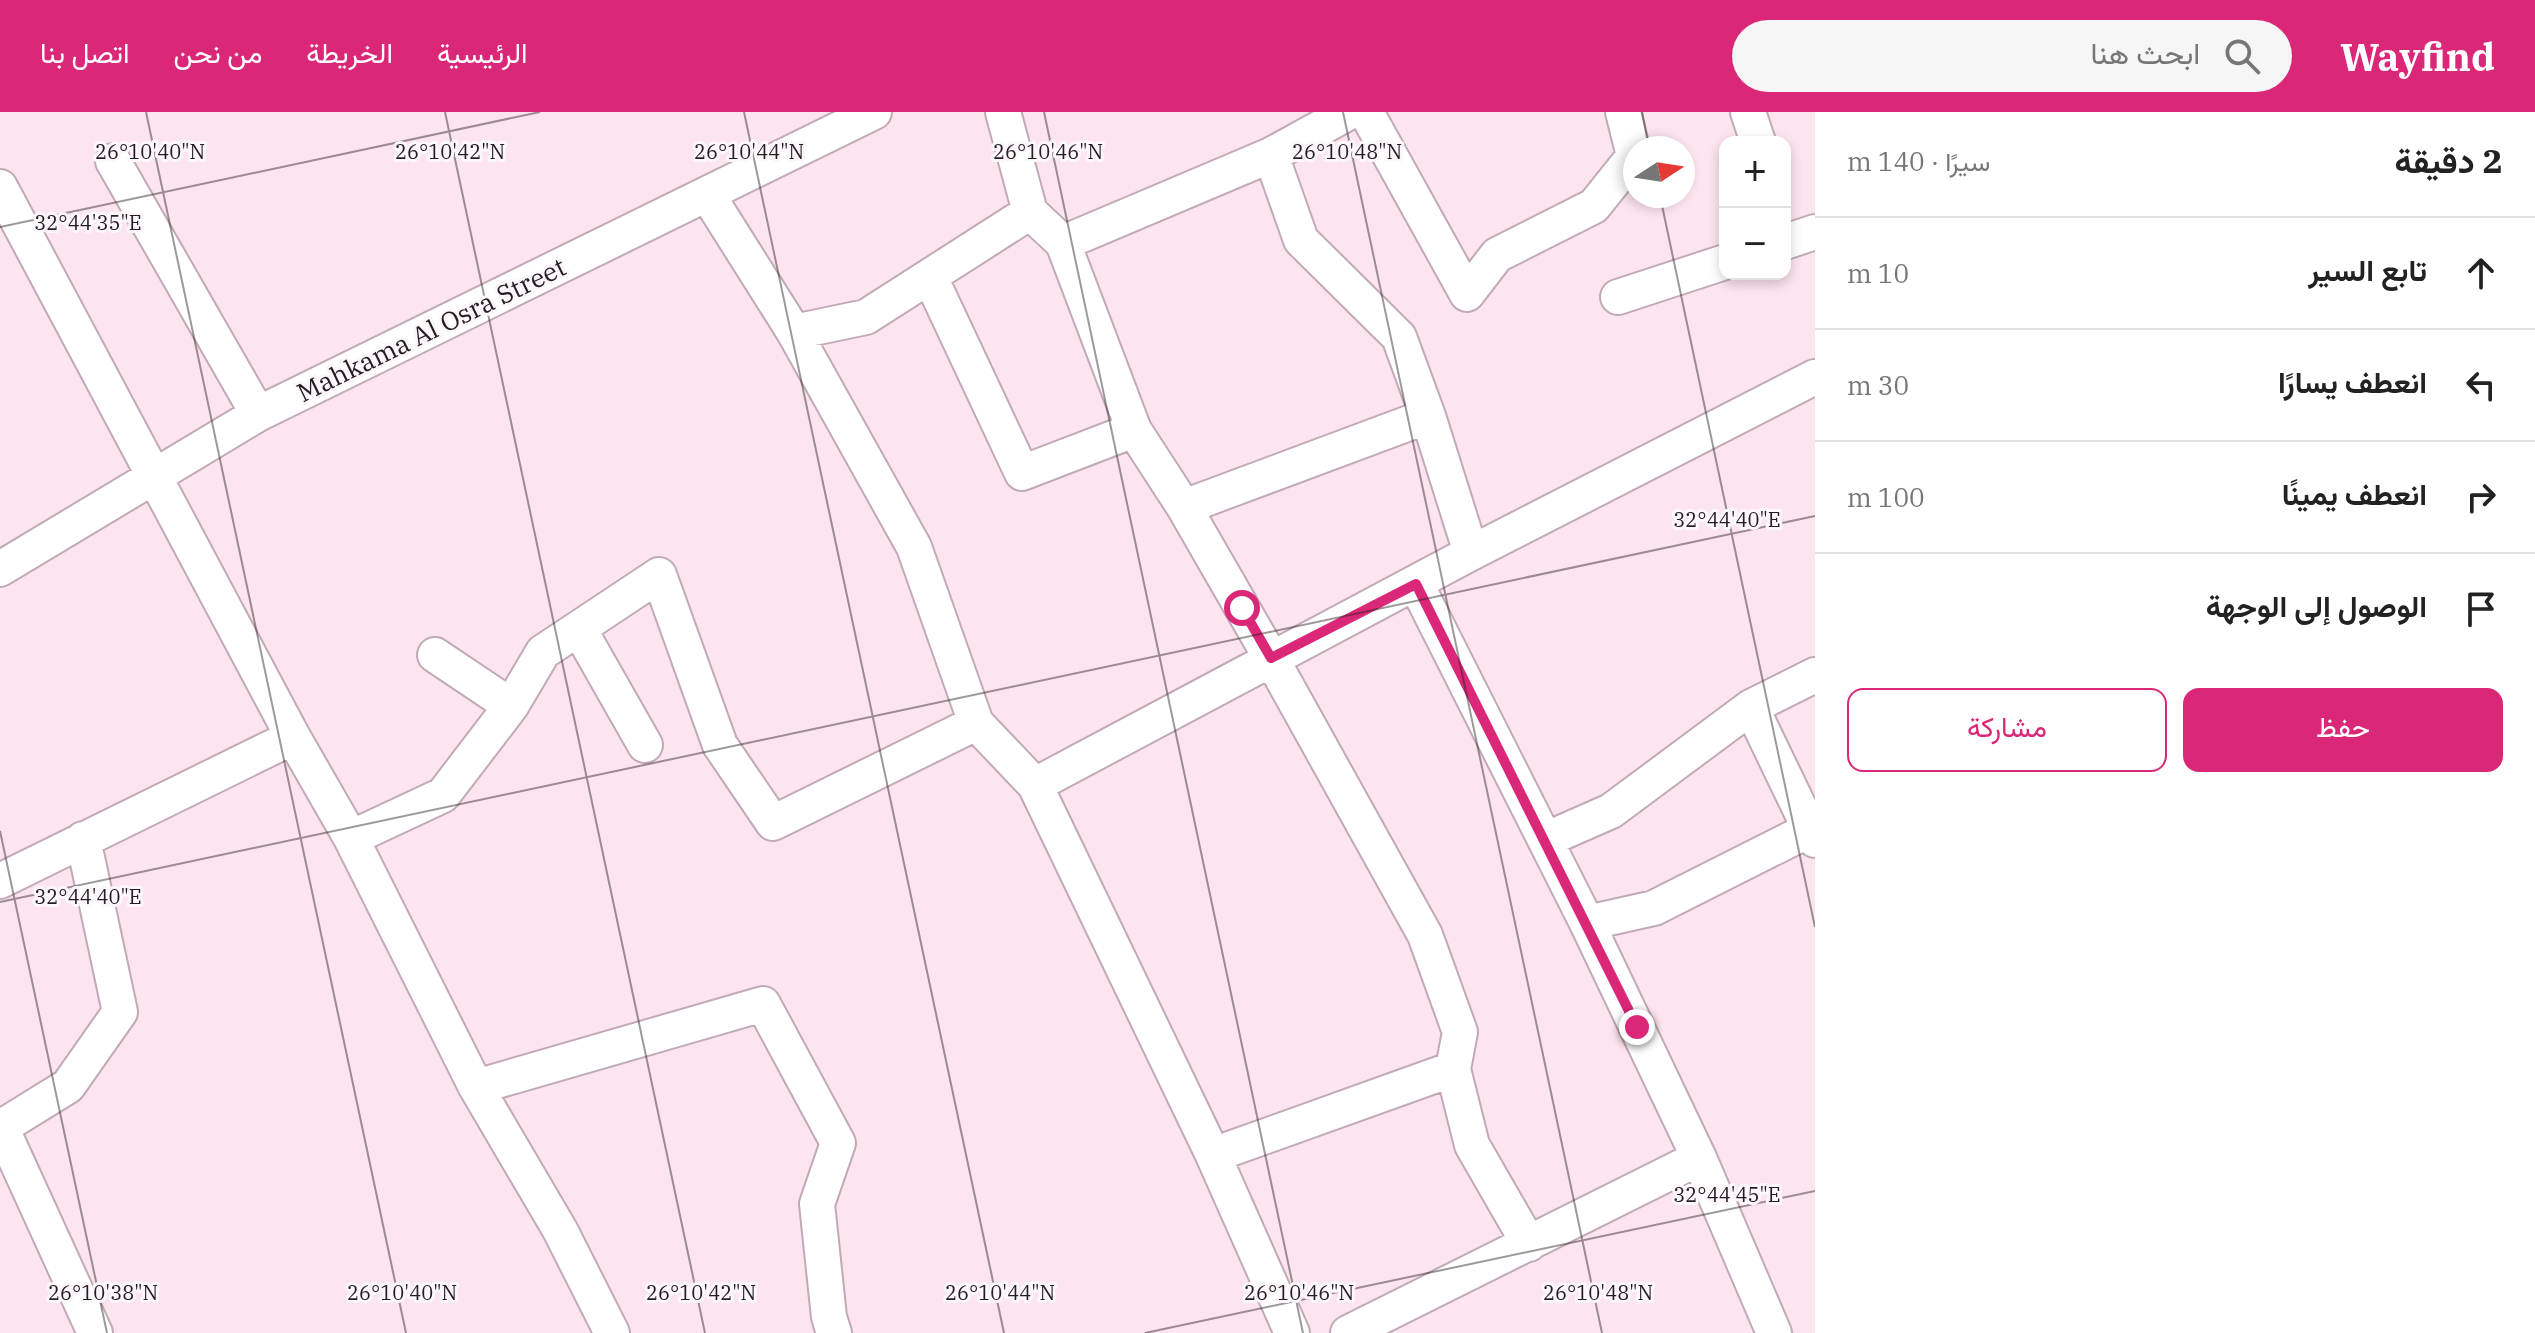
<!DOCTYPE html>
<html lang="ar">
<meta charset="utf-8">
<style>
body{margin:0;font-family:"IBM Plex Serif",Vazirmatn,serif;background:#f6f6f6;color:#222;direction:rtl}
.controls{position:absolute;right:24px;top:24px;display:grid;overflow:hidden;border-radius:16px;box-shadow:0 4px 12px #0003}
.controls button{width:72px;height:72px;display:grid;place-items:center;padding:0;border:0;border-bottom:2px solid #e0e0e0;background:#fff;color:#222;font:40px sans-serif}
.compass{position:absolute;left:1623px;top:24px;width:72px;height:72px;border-radius:50%;background:#fff;box-shadow:0 4px 12px #0003;rotate:78deg}
.stop{position:absolute;width:24px;height:24px;margin:-18px;border:6px solid #db2777;border-radius:50%;background:#fff}
.stop.end{background:#db2777;border-color:#fff;box-shadow:0 2px 8px #0008}
.list{margin:0;padding:0;list-style:none}
h2{display:flex;justify-content:space-between;align-items:center;height:104px;margin:0;padding:0 32px;font-size:34px}
h2 small{font-size:26px;font-weight:400;color:#767676}
.list li{display:grid;grid-template-columns:52px 1fr auto;gap:24px;align-items:center;box-sizing:border-box;height:112px;padding:0 32px;border-top:2px solid #e0e0e0}
.list b{display:block;font-size:30px;white-space:nowrap}
.list em{font-size:26px;font-style:normal;color:#767676}
.actions{display:flex;gap:16px;padding:24px 32px}
.actions a{flex:1;padding:18px 0;border:2px solid #db2777;border-radius:16px;text-align:center;font-size:28px;color:#db2777}
.actions .main{background:#db2777;color:#fff}
.icon{flex:none;width:44px;height:44px;fill:none;stroke:currentColor;stroke-width:2;stroke-linecap:round;stroke-linejoin:round}
.map{position:relative;flex:none;width:1815px;height:1221px;overflow:hidden;direction:ltr}
header{display:flex;align-items:center;gap:48px;box-sizing:border-box;height:112px;padding:0 40px;background:#db2777;color:#fff}
header strong{font-size:38px}
nav{display:flex;gap:44px;margin-inline-start:auto;font-size:28px}
.search{width:560px;height:72px;background:#f6f6f6;display:flex;align-items:center;gap:20px;box-sizing:border-box;padding:0 28px;border-radius:44px;color:#767676;font-size:30px}
main{display:flex}
aside{flex:1;background:#fff}
.map>svg:first-child{display:block}
.lines{fill:none;stroke-linecap:round;stroke-linejoin:round}
.street-casing{stroke:#c1aab6;stroke-width:38}
.street{stroke:#fff;stroke-width:34}
.route{stroke:#db2777;stroke-width:10}
.ticks{fill:none;stroke:#251d21;stroke-width:2;stroke-opacity:0.45}
.labels{text-anchor:middle;dominant-baseline:central;stroke-width:6;stroke-linejoin:round;paint-order:stroke}
.street-label{font-size:26px;fill:#251d21;stroke:#fcf7fa}
.ticks-label{font-size:20px;text-anchor:middle;fill:#251d21;stroke:#fcf7fa;stroke-width:6;stroke-linejoin:round;paint-order:stroke}
</style>
<header>
<strong>Wayfind</strong>
<div class="search"><svg class="icon" aria-label="search" viewBox="0 0 24 24"><circle cx="10" cy="10" r="6"/><path d="M15 15l6 6"/></svg>ابحث هنا</div>
<nav><a>الرئيسية</a><a>الخريطة</a><a>من نحن</a><a>اتصل بنا</a></nav>
</header>
<main>
<aside>
<h2>2 دقيقة<small>سيرًا · 140 m</small></h2>
<ul class="list">
<li><svg class="icon" aria-label="ahead" viewBox="0 0 24 24"><path d="M12 20V5M6 11l6-6 6 6"/></svg><div><b>تابع السير</b></div><em>10 m</em></li>
<li><svg class="icon" aria-label="left" viewBox="0 0 24 24"><path d="M17 20v-9H6M10 6l-5 5 5 5"/></svg><div><b>انعطف يسارًا</b></div><em>30 m</em></li>
<li><svg class="icon" aria-label="right" viewBox="0 0 24 24"><path d="M7 20v-9h11M14 6l5 5-5 5"/></svg><div><b>انعطف يمينًا</b></div><em>100 m</em></li>
<li><svg class="icon" aria-label="arrive" viewBox="0 0 24 24"><path d="M6 21V4h12l-3 4 3 4H6"/></svg><div><b>الوصول إلى الوجهة</b></div></li>
</ul>
<div class="actions"><a class="main">حفظ</a><a>مشاركة</a></div>
</aside>
<div class="map">
<svg width="1815" height="1221" viewBox="0 0 1815 1221">
<rect width="100%" height="100%" fill="#fce4f0"/>
<g class="lines">
<defs>
<path id="street" d="M1003 0 1030 100 1063 131 1134 318 1184 395 1271 546 1425 823 1460 920 1453 957 1472 1033 1529 1132
M1366 0 1467 182 1497 143 1594 94 1634 44 1623 0
M1748 0 1758 30
M1271 43 1301 128 1399 225 1428 304 1471 441
M113 49 258 302
M0 75 293 625 351 726 476 975 560 1118 612 1221
M707 82 794 220 914 435 976 611 1035 673 1213 1043 1292 1221
M1785 130 1815 120
M1063 131 1271 43 1349 0
M930 165 1022 361 1134 318
M1618 185 1725 150
M794 220 866 205 1030 100
M1184 395 1428 304
M0 457 258 302 874 0
M1416 472 1587 811 1699 1046 1774 1221
M579 517 645 633
M435 543 511 594
M1751 595 1815 728
M1035 673 1471 441 1815 265
M351 726 443 683 511 594 543 540 659 463 720 633 773 711 976 611
M1545 728 1611 699 1751 595 1815 563
M0 769 293 625
M1587 811 1654 796 1809 718
M476 975 763 892 838 1031 817 1092 829 1205 834 1221
M1 1015 95 1221
M0 1016 68 974 120 900 83 727
M1213 1043 1453 957
M1348 1221 1699 1046"/>
</defs>
<use href="#street" class="street-casing"/>
<use href="#street" class="street"/>
</g>
<g class="lines">
<path class="route" d="M1242 496 1271 546 1416 472 1637 915"/>
</g>
<path class="ticks" d="M146 0 406 1221M445 0 705 1221M744 0 1004 1221M1044 0 1303 1221M1343 0 1602 1221M1642 0 1649 36M1660 84 1815 815M0 115 540 0M0 719 107 1221M0 790 1815 404M1145 1221 1815 1079"/>
<g class="labels">
<g class="street-label">
<text transform="translate(431 217) rotate(-26)">Mahkama Al Osra Street</text>
</g>
</g>
<g class="ticks-label">
<text x="150" y="47">26°10'40"N</text>
<text x="450" y="47">26°10'42"N</text>
<text x="749" y="47">26°10'44"N</text>
<text x="1048" y="47">26°10'46"N</text>
<text x="1347" y="47">26°10'48"N</text>
<text x="88" y="118">32°44'35"E</text>
<text x="1727" y="415">32°44'40"E</text>
<text x="88" y="792">32°44'40"E</text>
<text x="1727" y="1090">32°44'45"E</text>
<text x="103" y="1188">26°10'38"N</text>
<text x="402" y="1188">26°10'40"N</text>
<text x="701" y="1188">26°10'42"N</text>
<text x="1000" y="1188">26°10'44"N</text>
<text x="1299" y="1188">26°10'46"N</text>
<text x="1598" y="1188">26°10'48"N</text>
</g>
</svg>
<div class="controls">
<button>+</button>
<button>−</button>
</div>
<svg class="compass" viewBox="-18 -18 36 36"><path d="M0-13l5 13h-10z" fill="#e53935"/><path d="M0 13l5-13h-10z" fill="#767676"/></svg>
<div class="stop" style="left:1242px;top:496px"></div>
<div class="stop end" style="left:1637px;top:915px"></div>
</div>
</main>
